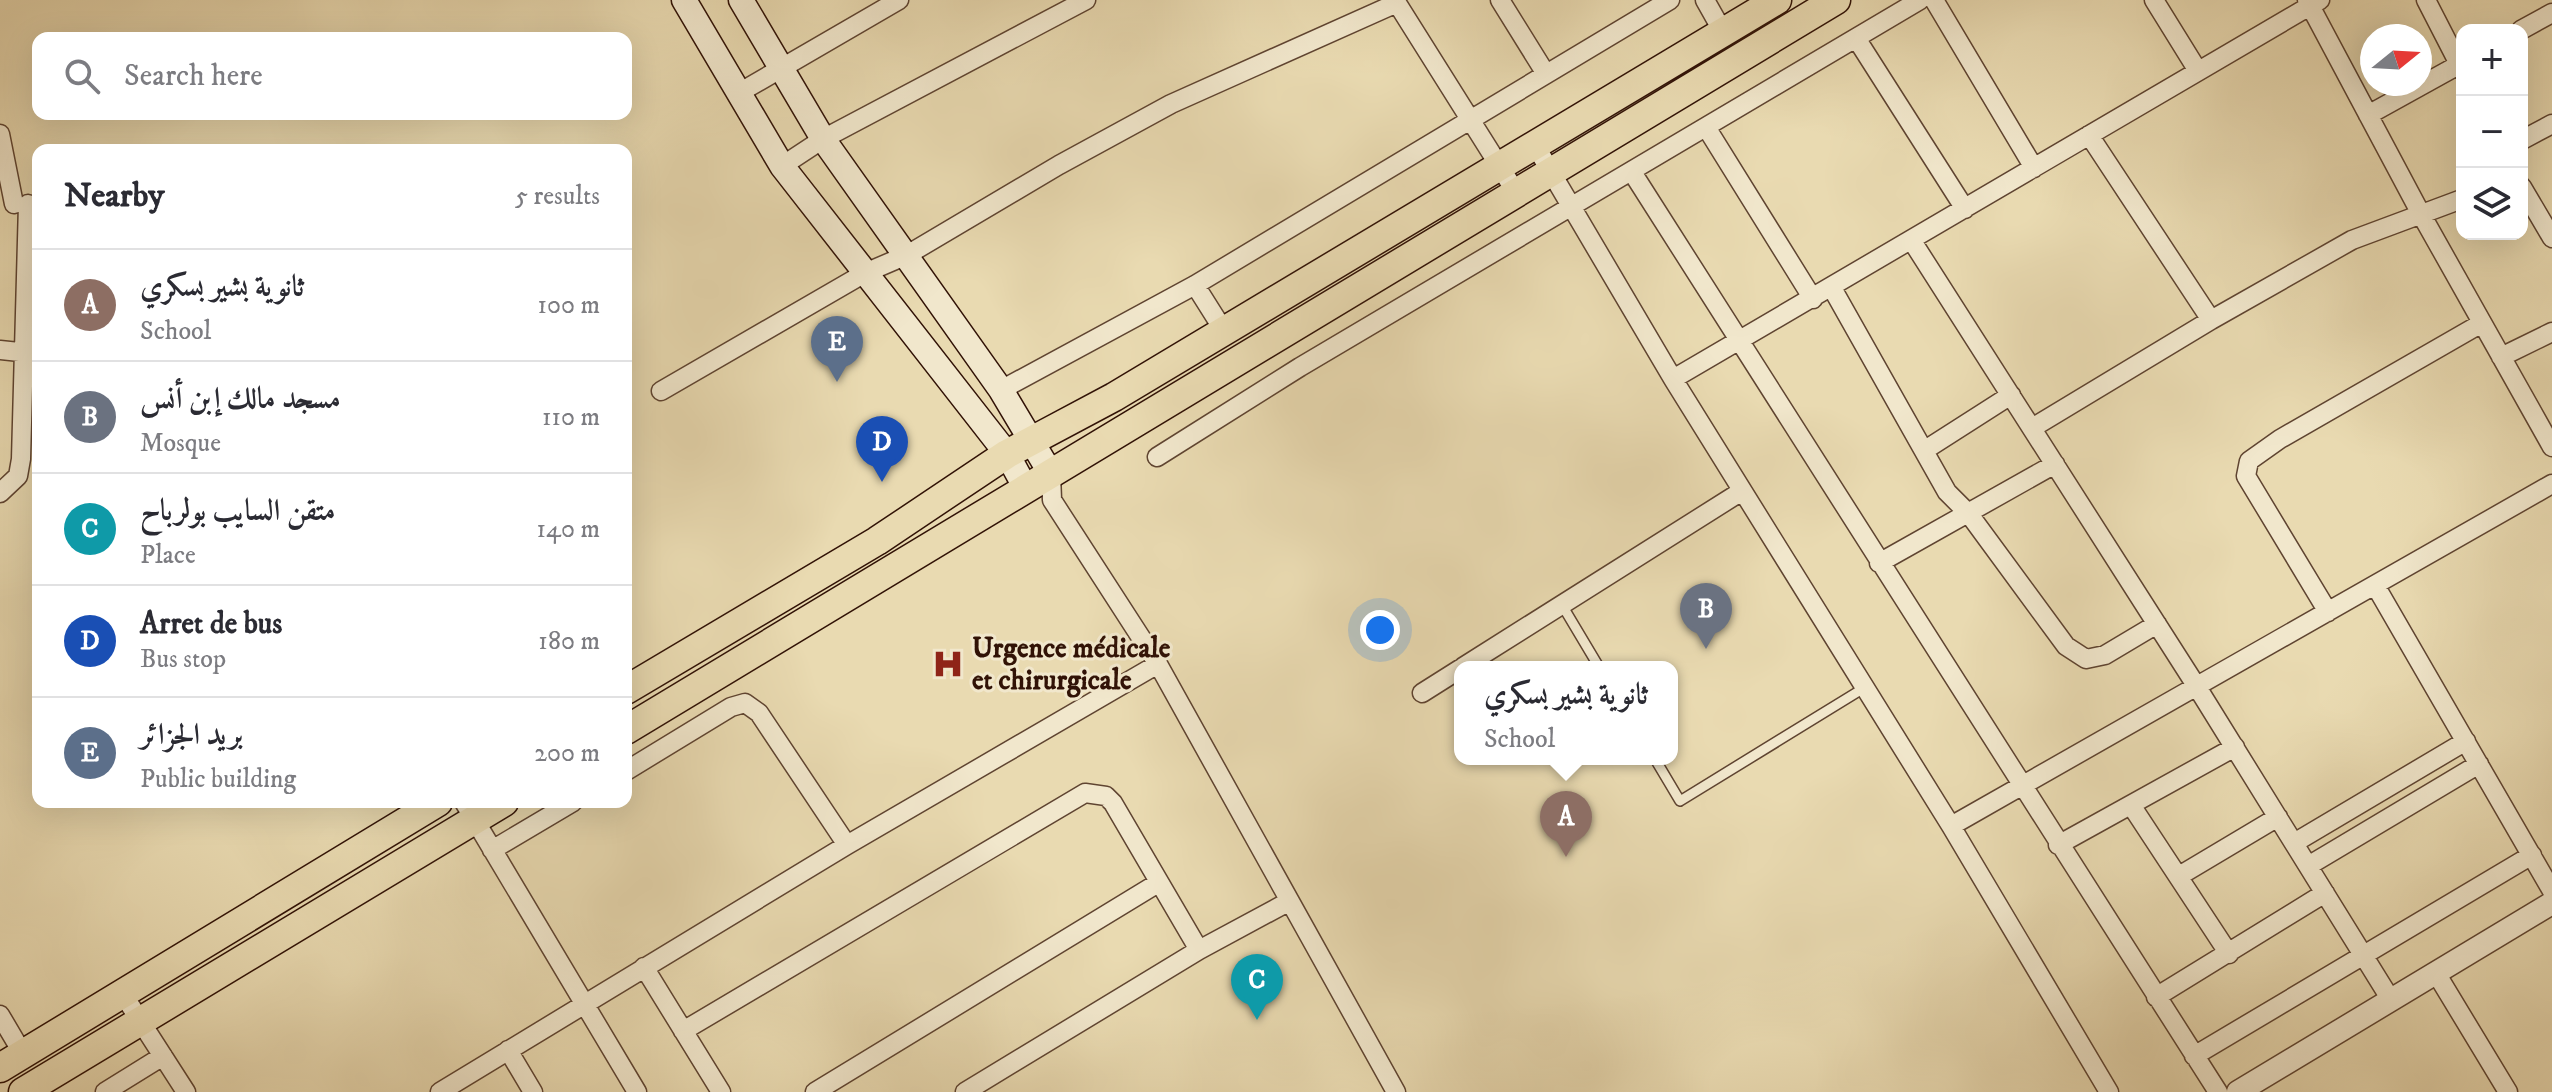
<!DOCTYPE html>
<meta charset="utf-8">
<style>
body{margin:0;font-family:"IM FELL DW Pica",Amiri,serif;background:#f2f2f3;color:#2b2b33}
.controls{position:absolute;right:24px;top:24px;display:grid;overflow:hidden;border-radius:16px;box-shadow:0 8px 32px #0002}
.controls button{width:72px;height:72px;display:grid;place-items:center;padding:0;border:0;border-bottom:2px solid #e1e1e2;background:#fff;color:#2b2b33;font:40px sans-serif}
.compass{position:absolute;left:2360px;top:24px;width:72px;height:72px;border-radius:50%;background:#fff;box-shadow:0 8px 32px #0002;rotate:72deg}
.you{position:absolute;left:1380px;top:630px;width:28px;height:28px;margin:-20px;border:6px solid #fff;border-radius:50%;background:#1a73e8;box-shadow:0 0 0 12px #1a73e833}
.badge{display:grid;place-items:center;width:52px;height:52px;border-radius:50%;background:#b45309;color:#fff;font-size:26px;font-weight:700}
.pin{position:absolute;translate:-50% -66px;filter:drop-shadow(0 2px 4px #0008)}
.pin::after{content:'';position:absolute;top:42px;width:28px;height:24px;background:inherit;clip-path:polygon(0 0,100% 0,50% 100%)}
.popup{position:absolute;left:1454px;top:661px;width:224px;height:104px;box-sizing:border-box;display:grid;place-content:center;border-radius:16px;background:#fff;filter:drop-shadow(0 2px 6px #0005);font-size:26px;white-space:nowrap;color:#7c7c81}
.popup b{font-size:30px;color:#2b2b33}
.popup::after{content:'';position:absolute;left:50%;top:100%;margin-left:-16px;border:16px solid transparent;border-top-color:#fff}
.list{margin:0;padding:0;list-style:none}
h2{display:flex;justify-content:space-between;align-items:center;height:104px;margin:0;padding:0 32px;font-size:34px}
h2 small{font-size:26px;font-weight:400;color:#7c7c81}
.list li{display:grid;grid-template-columns:52px 1fr auto;gap:24px;align-items:center;box-sizing:border-box;height:112px;padding:0 32px;border-top:2px solid #e1e1e2}
.list b{display:block;font-size:30px;white-space:nowrap}
.list p{margin:0;font-size:26px;white-space:nowrap;color:#7c7c81}
.list em{font-size:26px;font-style:normal;color:#7c7c81}
.icon{flex:none;width:44px;height:44px;fill:none;stroke:currentColor;stroke-width:2;stroke-linecap:round;stroke-linejoin:round}
.map{position:relative;flex:none;width:2552px;height:1092px;overflow:hidden}
.search{position:absolute;background:#fff;box-shadow:0 8px 32px #0002;left:32px;top:32px;width:600px;height:88px;display:flex;align-items:center;gap:20px;box-sizing:border-box;padding:0 28px;border-radius:16px;color:#7c7c81;font-size:30px}
.panel{position:absolute;background:#fff;box-shadow:0 8px 32px #0002;left:32px;top:144px;width:600px;height:664px;border-radius:16px}
.map>svg:first-child{display:block}
.lines{fill:none;stroke-linecap:round;stroke-linejoin:round}
.service-casing{stroke:#5f4431;stroke-width:12}
.minor-casing{stroke:#5f4431;stroke-width:21}
.tertiary-casing{stroke:#5f4431;stroke-width:25}
.secondary-casing{stroke:#311206;stroke-width:27}
.primary-casing{stroke:#311206;stroke-width:31}
.service{stroke:#f1e7cc;stroke-width:9}
.minor{stroke:#f1e7cc;stroke-width:18}
.tertiary{stroke:#f1e7cc;stroke-width:22}
.secondary{stroke:#f1e7cc;stroke-width:24}
.primary{stroke:#e9dab1;stroke-width:28}
.labels{text-anchor:middle;dominant-baseline:central;stroke-width:6;stroke-linejoin:round;paint-order:stroke}
.poi-label{font-size:28px;font-weight:bold;fill:#311206;stroke:#f1e7cc;text-anchor:start}
</style>
<div class="map">
<svg width="2552" height="1092" viewBox="0 0 2552 1092">
<rect width="100%" height="100%" fill="#e9dab1"/>
<filter id="stains"><feTurbulence type="fractalNoise" baseFrequency=".0025" numOctaves="4"/><feColorMatrix values="0 0 0 0 .2 0 0 0 0 .09 0 0 0 0 .02 0 0 0 .5 -.17"/></filter>
<radialGradient id="worn" r=".72"><stop offset=".6" stop-color="#630" stop-opacity="0"/><stop offset="1" stop-color="#630" stop-opacity=".3"/></radialGradient>
<g class="lines">
<defs>
<path id="service" d="M1562 605 1599 667
M1655 759 1680 801 1864 688"/>
<path id="minor" d="M1395 0 1517 194
M1500 0 1546 74
M1705 0 1723 32
M1934 0 2034 168
M2154 0 2198 71
M2307 0 2421 214 2552 447
M2426 0 2462 70
M2521 30 2552 13
M1856 38 1965 209
M737 94 899 0
M2368 115 2462 63
M1706 127 1813 299
M0 134 14 204
M2089 135 2211 320
M2522 140 2552 124
M1535 145 1673 379 1951 826 2109 1092
M782 166 823 139 1086 0
M1632 172 2218 1092
M2522 187 2552 238
M1912 241 2197 687 2391 1000
M1195 285 1224 331
M1832 288 1947 492 1969 514 2066 646 2086 659 2105 655 2157 624
M0 350 38 354
M2501 357 2552 332
M1673 379 2320 0
M1001 390 1195 285 1670 0
M661 391 865 273 907 255 1059 165 1171 104 1397 3
M2032 428 2211 320 2352 240 2462 199
M1925 450 2011 395
M1157 457 1300 367 1920 0
M1051 474 1052 500 1158 664 1396 1092
M0 493 18 476 21 459 28 204
M1879 563 2055 464
M2375 585 2552 891
M2328 612 2246 476 2249 461 2280 439 2482 323
M1463 667 1742 491
M1422 693 1460 669
M626 771 731 707 745 703 759 713 847 845
M464 802 637 1092
M2131 805 2229 954
M1951 826 2552 484
M2294 843 2466 741
M2058 845 2235 747
M492 850 573 802
M2308 866 2479 764
M2179 876 2278 817
M644 967 721 1092
M2436 973 2508 1092
M121 991 186 1092
M2156 997 2325 893
M0 1015 23 1054
M683 1031 1085 793 1106 796 1113 803 1199 950
M508 1050 533 1092
M2194 1056 2532 855
M105 1092 163 1056
M440 1092 847 845 1158 664
M815 1092 1158 883
M965 1092 1199 950 1288 902"/>
<path id="tertiary" d="M2238 1092 2552 903"/>
<path id="secondary" d="M684 0 782 166 1007 454 1025 487
M741 0 823 139 1001 390 1051 474"/>
<path id="primary" d="M626 690 877 541 1007 454 1114 397 1777 0
M626 730 1836 0
M0 1068 438 802
M23 1092 504 802"/>
</defs>
<use href="#service" class="service-casing"/>
<use href="#minor" class="minor-casing"/>
<use href="#tertiary" class="tertiary-casing"/>
<use href="#secondary" class="secondary-casing"/>
<use href="#primary" class="primary-casing"/>
<use href="#service" class="service"/>
<use href="#minor" class="minor"/>
<use href="#tertiary" class="tertiary"/>
<use href="#secondary" class="secondary"/>
<use href="#primary" class="primary"/>
</g>
<defs>
<symbol id="hospital-bare" viewBox="-9 -9 18 18"><path d="M-5-5h3v3.5h4V-5h3V5h-3V1.5h-4V5h-3Z" fill="#8f2418" stroke="#f1e7cc" stroke-width="2.5" paint-order="stroke"/></symbol>
</defs>
<g fill-rule="evenodd">
<use href="#hospital-bare" x="926" y="642" width="44" height="44"/>
</g>
<g class="labels">
<g class="poi-label">
<text x="972" y="648">Urgence médicale<tspan x="972" dy="32">et chirurgicale</tspan></text>
</g>
</g>
<rect width="100%" height="100%" filter="url(#stains)"/>
<rect width="100%" height="100%" fill="url(#worn)"/>
</svg>
<div class="controls">
<button>+</button>
<button>−</button>
<button><svg class="icon" aria-label="layers" viewBox="0 0 24 24"><path d="M12 4l9 5-9 5-9-5zM3 14l9 5 9-5"/></svg></button>
</div>
<svg class="compass" viewBox="-18 -18 36 36"><path d="M0-13l5 13h-10z" fill="#e53935"/><path d="M0 13l5-13h-10z" fill="#7c7c81"/></svg>
<div class="you"></div>
<div class="pin badge" style="left:1566px;top:857px;background:#8d6e63">A</div>
<div class="popup"><b>ثانوية بشير بسكري</b>School</div>
<div class="pin badge" style="left:1706px;top:649px;background:#6b7280">B</div>
<div class="pin badge" style="left:1257px;top:1020px;background:#0f9aa8">C</div>
<div class="pin badge" style="left:882px;top:482px;background:#1a4fb4">D</div>
<div class="pin badge" style="left:837px;top:382px;background:#5c6f8a">E</div>
<div class="search"><svg class="icon" aria-label="search" viewBox="0 0 24 24"><circle cx="10" cy="10" r="6"/><path d="M15 15l6 6"/></svg>Search here</div>
<section class="panel">
<h2>Nearby<small>5 results</small></h2>
<ul class="list">
<li><span class="badge" style="background:#8d6e63">A</span><div><b>ثانوية بشير بسكري</b><p>School</p></div><em>100 m</em></li>
<li><span class="badge" style="background:#6b7280">B</span><div><b>مسجد مالك إبن أنس</b><p>Mosque</p></div><em>110 m</em></li>
<li><span class="badge" style="background:#0f9aa8">C</span><div><b>متقن السايب بولرباح</b><p>Place</p></div><em>140 m</em></li>
<li><span class="badge" style="background:#1a4fb4">D</span><div><b>Arret de bus</b><p>Bus stop</p></div><em>180 m</em></li>
<li><span class="badge" style="background:#5c6f8a">E</span><div><b>بريد الجزائر</b><p>Public building</p></div><em>200 m</em></li>
</ul>
</section>
</div>
